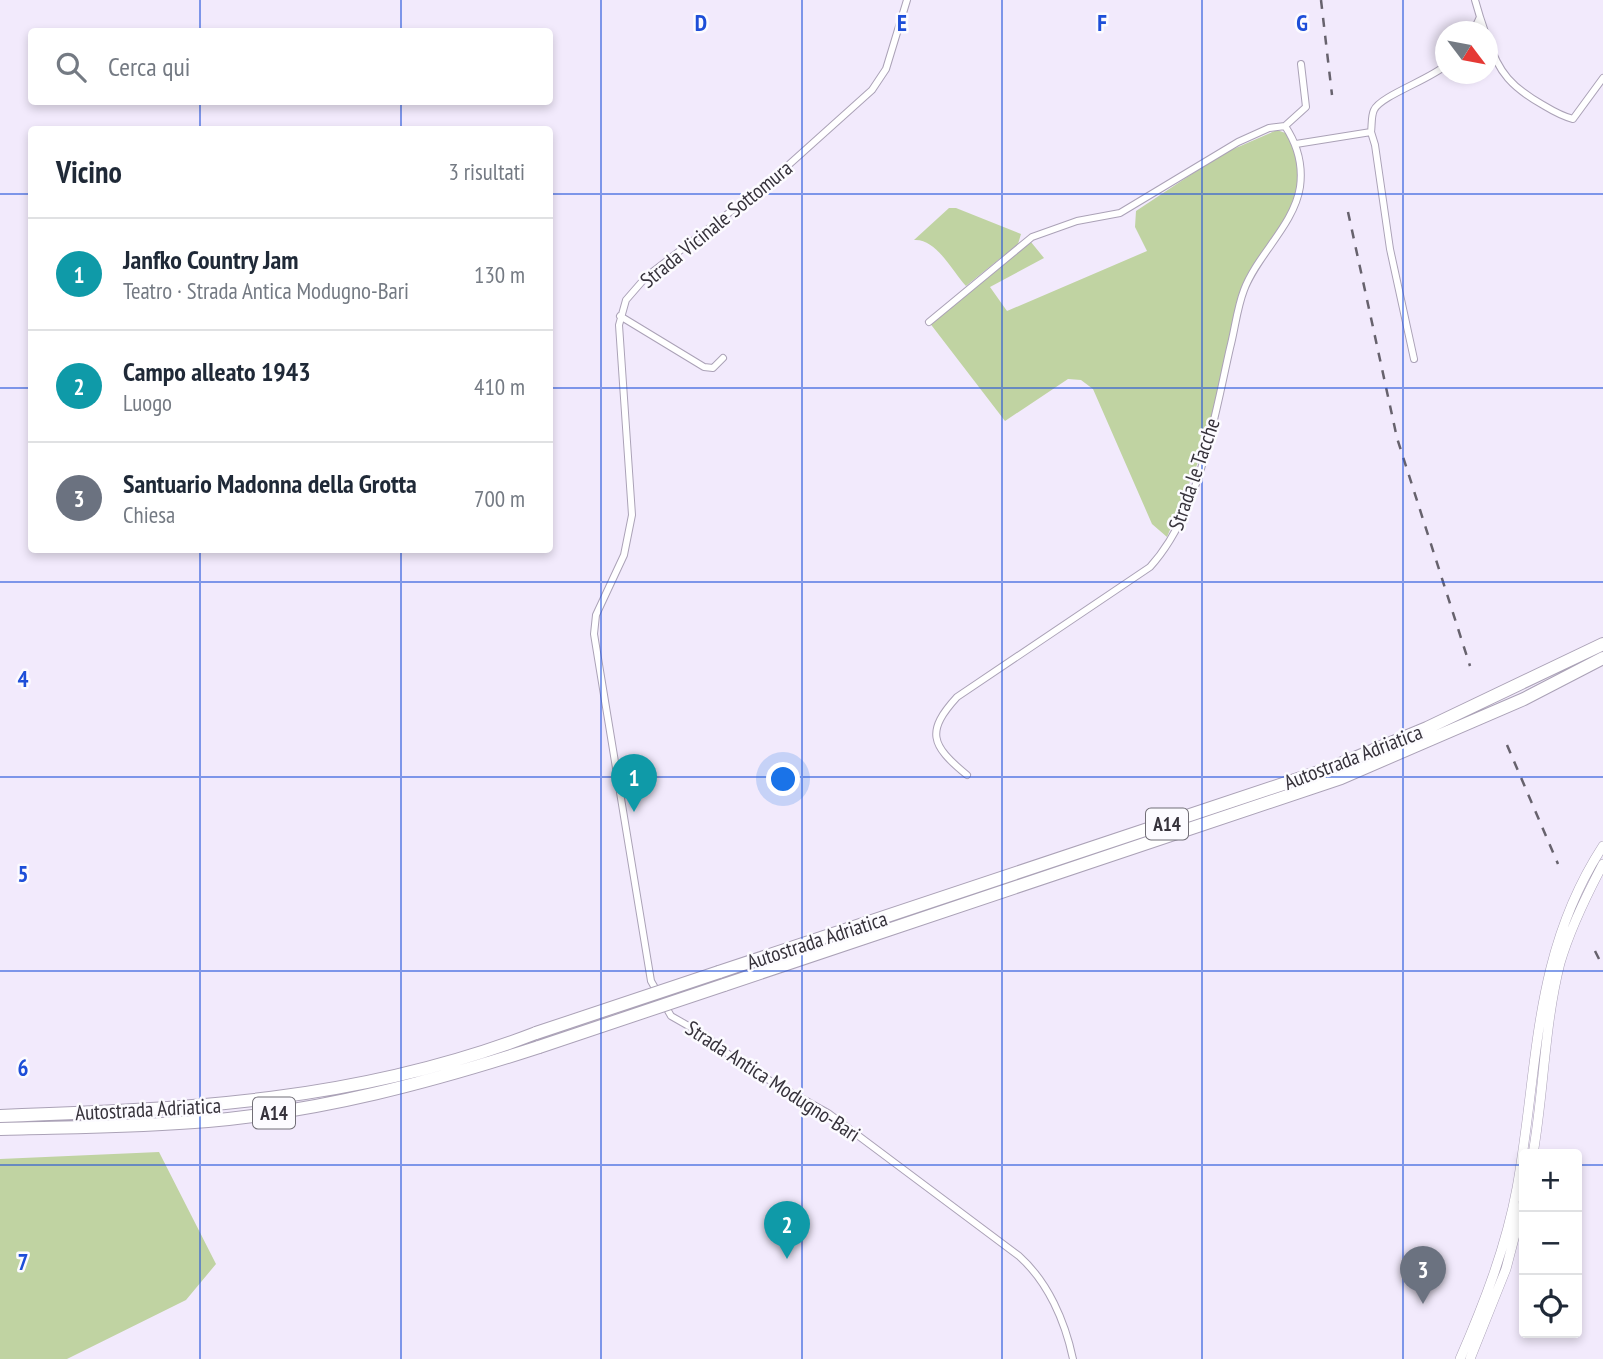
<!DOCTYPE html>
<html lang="it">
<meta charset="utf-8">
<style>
body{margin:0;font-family:"PT Sans Narrow",sans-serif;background:#f2f2f3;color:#1f2937}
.controls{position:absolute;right:21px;bottom:21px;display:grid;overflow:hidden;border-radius:7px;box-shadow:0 4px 10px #0003}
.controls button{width:63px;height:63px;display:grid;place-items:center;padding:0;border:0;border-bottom:2px solid #e0e1e3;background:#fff;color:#1f2937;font:35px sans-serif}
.compass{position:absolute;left:1435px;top:21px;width:63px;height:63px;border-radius:50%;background:#fff;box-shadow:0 4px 10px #0003;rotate:122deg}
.you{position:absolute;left:784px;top:780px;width:24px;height:24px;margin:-18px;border:5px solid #fff;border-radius:50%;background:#1a73e8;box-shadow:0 0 0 10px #1a73e833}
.badge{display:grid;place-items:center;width:46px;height:46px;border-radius:50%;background:#ea580c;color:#fff;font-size:23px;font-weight:700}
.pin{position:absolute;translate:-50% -58px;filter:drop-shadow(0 2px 4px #0008)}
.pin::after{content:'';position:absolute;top:37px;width:24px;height:21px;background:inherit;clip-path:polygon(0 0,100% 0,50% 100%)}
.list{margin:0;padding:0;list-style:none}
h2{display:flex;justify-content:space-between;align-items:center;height:91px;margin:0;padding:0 28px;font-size:30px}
h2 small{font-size:23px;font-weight:400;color:#747a83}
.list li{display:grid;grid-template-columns:46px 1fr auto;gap:21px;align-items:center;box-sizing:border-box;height:112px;padding:0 28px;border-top:2px solid #e0e1e3}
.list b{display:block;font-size:26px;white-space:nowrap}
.list p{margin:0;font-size:23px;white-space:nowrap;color:#747a83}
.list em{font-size:23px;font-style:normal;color:#747a83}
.icon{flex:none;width:38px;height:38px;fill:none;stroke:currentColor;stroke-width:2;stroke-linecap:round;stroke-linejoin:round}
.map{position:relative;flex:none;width:1603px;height:1359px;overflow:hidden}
.search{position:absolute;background:#fff;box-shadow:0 4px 10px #0003;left:28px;top:28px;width:525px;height:77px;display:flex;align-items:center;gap:18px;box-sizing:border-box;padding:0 24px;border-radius:7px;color:#747a83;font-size:26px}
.panel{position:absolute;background:#fff;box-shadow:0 4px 10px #0003;left:28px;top:126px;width:525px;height:427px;border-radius:7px}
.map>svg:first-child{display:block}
.green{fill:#c0d3a2}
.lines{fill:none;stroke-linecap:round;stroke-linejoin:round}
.street-casing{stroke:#aba2b7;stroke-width:8}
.secondary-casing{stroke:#aba2b7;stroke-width:10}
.highway-casing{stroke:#aba2b7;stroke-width:14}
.street{stroke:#fff;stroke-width:6}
.secondary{stroke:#fff;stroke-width:9}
.highway{stroke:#fff;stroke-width:12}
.rail{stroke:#67626d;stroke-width:2.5;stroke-dasharray:9 9;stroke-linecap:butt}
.highway-bridge-casing{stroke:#aba2b7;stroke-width:14;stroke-linecap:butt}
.highway-bridge{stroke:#fff;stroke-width:12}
.grid{fill:none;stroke:#1d4ed8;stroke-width:2;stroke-opacity:0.55}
.labels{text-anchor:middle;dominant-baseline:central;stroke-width:5;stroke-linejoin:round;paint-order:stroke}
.shield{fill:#fcfbff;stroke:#716e76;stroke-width:2}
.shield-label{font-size:19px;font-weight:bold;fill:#36323b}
.street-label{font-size:21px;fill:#36323b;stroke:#fcfbff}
.grid-label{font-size:23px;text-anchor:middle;font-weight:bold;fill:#1d4ed8;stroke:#fcfbff;stroke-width:5;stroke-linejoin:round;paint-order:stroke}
</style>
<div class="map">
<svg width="1603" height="1359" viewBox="0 0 1603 1359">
<rect width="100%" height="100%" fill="#f2eafc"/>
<path class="green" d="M1277 130 1291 135 1299 163 1297 196 1244 290 1211 431 1167 537 1152 524 1093 389 1081 380 1068 379 1005 421 929 322 1031 242 1044 258 990 287 1007 311 1147 251 1135 227 1136 211 1222 154Z
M949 208H956L1021 234 1018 244 966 286C952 271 936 238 914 240Z
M159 1152 216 1264 186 1300 67 1359H0V1159Z"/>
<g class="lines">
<defs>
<path id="street" d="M907 0 886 69 872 90 774 178 646 277 626 300 619 325 632 515 624 555 596 615 594 634 651 981 671 1016 706 1036 742 1065 828 1113 1019 1256C1048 1282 1065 1321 1073 1359
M1480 17 1485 32
M1473 32 1480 17 1475 0
M1488 39C1498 73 1513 88 1543 105 1553 111 1561 116 1573 119L1603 78
M1371 132C1372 126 1371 116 1374 110 1380 96 1431 79 1446 65
M1296 144 1371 132 1375 145 1390 249 1414 359
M620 316 704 367 713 368 723 358
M929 322 1032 237 1077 221 1120 213 1238 142 1269 128 1285 126 1306 107 1301 64
M967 775C930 745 926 731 957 697L1150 567C1200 512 1214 418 1230 348 1235 329 1237 308 1244 290 1257 255 1294 225 1300 187 1303 165 1297 144 1285 126"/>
<path id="secondary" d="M1533 1154C1544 1091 1544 1026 1560 963 1570 929 1586 896 1603 864
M1460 1359C1484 1304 1506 1247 1517 1188 1539 1066 1532 955 1603 846
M1470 1359 1506 1269 1524 1200"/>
<path id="highway" d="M719 972 1328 769 1427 728 1603 644
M724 985 1341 778 1524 699 1603 658
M0 1116C189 1109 357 1102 536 1033
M0 1129C69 1127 139 1127 208 1121 322 1111 431 1082 539 1047"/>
</defs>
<use href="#street" class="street-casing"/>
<use href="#secondary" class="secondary-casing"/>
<use href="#highway" class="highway-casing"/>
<use href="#street" class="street"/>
<use href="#secondary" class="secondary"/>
<use href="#highway" class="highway"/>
<path class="rail" d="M1321 0 1332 95
M1348 212 1397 438 1470 666
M1507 745 1558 864
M1595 951 1603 967"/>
<defs>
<path id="highway-bridge" d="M536 1033 719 972
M539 1047 724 985"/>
</defs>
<use href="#highway-bridge" class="highway-bridge-casing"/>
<use href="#highway-bridge" class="highway-bridge"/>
</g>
<path class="grid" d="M200 0V32M401 0V32M601 0V1359M802 0V1359M1002 0V1359M1202 0V1359M1403 0V1359M200 102V130M401 102V130M0 194H32M550 194H1603M0 388H32M550 388H1603M200 550V1359M401 550V1359M0 582H1603M0 777H1603M0 971H1603M0 1165H1524M1577 1165H1603"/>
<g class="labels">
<g class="shield">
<rect x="1146" y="808.5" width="42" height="31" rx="5"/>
<rect x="253" y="1097.5" width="42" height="31" rx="5"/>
</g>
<g class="shield-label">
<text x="1167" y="824">A14</text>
<text x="274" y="1113">A14</text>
</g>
<g class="street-label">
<text transform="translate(716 224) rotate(-39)">Strada Vicinale Sottomura</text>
<text transform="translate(1194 474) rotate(-71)">Strada le Tacche</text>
<text transform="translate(1353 757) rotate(-21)">Autostrada Adriatica</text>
<text transform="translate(817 940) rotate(-18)">Autostrada Adriatica</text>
<text transform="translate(773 1081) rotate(33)">Strada Antica Modugno-Bari</text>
<text transform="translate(148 1109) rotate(-3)">Autostrada Adriatica</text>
</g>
</g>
<g class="grid-label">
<text x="701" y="31">D</text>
<text x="902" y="31">E</text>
<text x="1102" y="31">F</text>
<text x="1302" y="31">G</text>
<text x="23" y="687">4</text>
<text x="23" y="882">5</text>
<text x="23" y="1076">6</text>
<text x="23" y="1270">7</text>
</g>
</svg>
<div class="controls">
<button>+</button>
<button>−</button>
<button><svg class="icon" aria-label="locate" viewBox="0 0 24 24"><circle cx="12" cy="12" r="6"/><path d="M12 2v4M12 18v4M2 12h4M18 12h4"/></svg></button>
</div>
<svg class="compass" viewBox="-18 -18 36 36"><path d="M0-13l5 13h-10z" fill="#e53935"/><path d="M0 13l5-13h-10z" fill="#747a83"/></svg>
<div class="you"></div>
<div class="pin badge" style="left:634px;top:812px;background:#0f9aa8">1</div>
<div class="pin badge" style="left:787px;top:1259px;background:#0f9aa8">2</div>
<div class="pin badge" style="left:1423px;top:1304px;background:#6b7280">3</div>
<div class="search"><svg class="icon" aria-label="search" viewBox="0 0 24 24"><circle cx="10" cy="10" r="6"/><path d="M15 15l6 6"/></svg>Cerca qui</div>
<section class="panel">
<h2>Vicino<small>3 risultati</small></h2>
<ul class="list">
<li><span class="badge" style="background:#0f9aa8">1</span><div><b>Janfko Country Jam</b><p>Teatro · Strada Antica Modugno-Bari</p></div><em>130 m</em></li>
<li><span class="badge" style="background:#0f9aa8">2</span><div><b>Campo alleato 1943</b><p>Luogo</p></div><em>410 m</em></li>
<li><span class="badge" style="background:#6b7280">3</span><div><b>Santuario Madonna della Grotta</b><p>Chiesa</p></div><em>700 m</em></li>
</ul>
</section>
</div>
